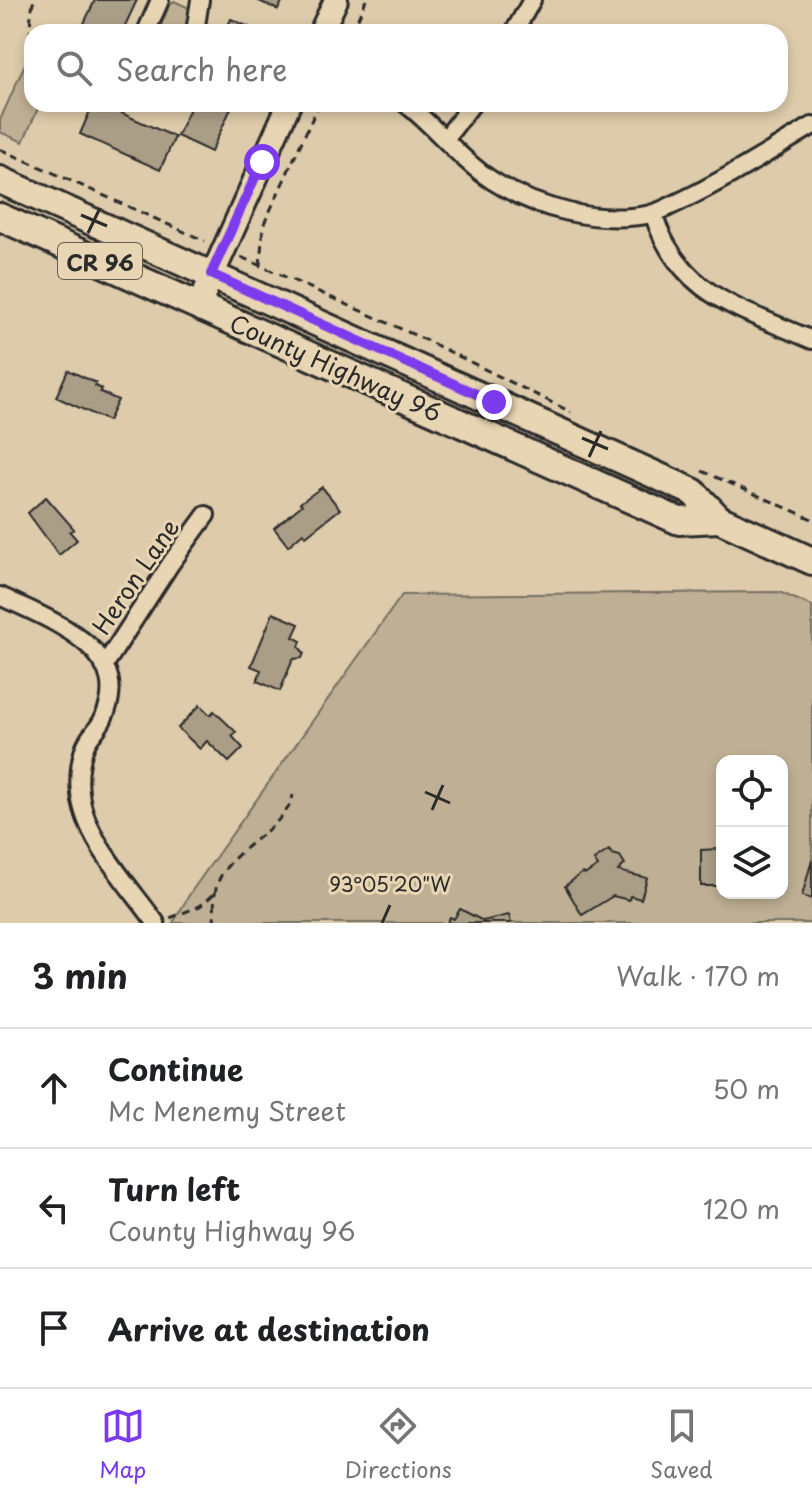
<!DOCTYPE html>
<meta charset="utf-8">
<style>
body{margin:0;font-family:"Playpen Sans",sans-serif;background:#f2f2f2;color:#202124}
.controls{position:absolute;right:24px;bottom:24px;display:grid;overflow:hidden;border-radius:16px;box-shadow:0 4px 12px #0003}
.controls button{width:72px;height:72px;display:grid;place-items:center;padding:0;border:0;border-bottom:2px solid #e0e0e0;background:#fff;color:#202124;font:40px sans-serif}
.stop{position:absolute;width:24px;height:24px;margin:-18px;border:6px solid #7c3aed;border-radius:50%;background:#fff}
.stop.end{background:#7c3aed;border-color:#fff;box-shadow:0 2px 8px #0008}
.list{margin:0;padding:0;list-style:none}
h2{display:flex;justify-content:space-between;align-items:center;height:104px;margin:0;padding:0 32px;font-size:34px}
h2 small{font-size:26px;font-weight:400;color:#757577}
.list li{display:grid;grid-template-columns:52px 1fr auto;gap:24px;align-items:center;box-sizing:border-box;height:120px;padding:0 32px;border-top:2px solid #e0e0e0}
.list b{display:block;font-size:30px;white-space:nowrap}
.list p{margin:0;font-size:26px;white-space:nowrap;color:#757577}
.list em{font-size:26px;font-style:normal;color:#757577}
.icon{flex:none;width:44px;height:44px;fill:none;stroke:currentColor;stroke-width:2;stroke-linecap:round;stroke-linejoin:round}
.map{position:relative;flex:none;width:812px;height:923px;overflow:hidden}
.search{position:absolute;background:#fff;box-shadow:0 4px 12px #0003;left:24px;right:24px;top:24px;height:88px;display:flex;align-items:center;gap:20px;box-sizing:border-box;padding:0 28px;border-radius:24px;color:#757577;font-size:30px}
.sheet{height:464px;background:#fff}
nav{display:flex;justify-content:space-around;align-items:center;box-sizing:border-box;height:112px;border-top:2px solid #e0e0e0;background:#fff;font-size:22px;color:#757577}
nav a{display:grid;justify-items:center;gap:4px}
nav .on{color:#7c3aed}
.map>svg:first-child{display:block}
.green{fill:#bfb095;stroke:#756e60;stroke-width:2;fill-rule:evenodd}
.building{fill:#ab9e87;stroke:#2b2b2b;stroke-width:2}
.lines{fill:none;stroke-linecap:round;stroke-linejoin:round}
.street-casing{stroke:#2b2b2b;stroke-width:22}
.secondary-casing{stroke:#2b2b2b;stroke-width:28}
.primary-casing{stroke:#2b2b2b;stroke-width:32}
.path{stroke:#2b2b2b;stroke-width:3;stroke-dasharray:8 6;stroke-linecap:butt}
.street{stroke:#e8d5b3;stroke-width:16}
.secondary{stroke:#e8d5b3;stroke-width:22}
.primary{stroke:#e8d5b3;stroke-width:26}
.route{stroke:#7c3aed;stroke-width:10}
.ticks{fill:none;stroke:#2b2b2b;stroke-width:3}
.labels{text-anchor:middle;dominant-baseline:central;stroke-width:6;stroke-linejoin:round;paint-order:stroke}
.shield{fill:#e8d5b3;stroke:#645e54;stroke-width:2}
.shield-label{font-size:22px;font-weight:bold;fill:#2b2b2b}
.street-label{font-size:24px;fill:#2b2b2b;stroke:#e8d5b3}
.ticks-label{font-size:20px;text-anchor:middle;fill:#2b2b2b;stroke:#e8d5b3;stroke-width:6;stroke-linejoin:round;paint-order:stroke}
</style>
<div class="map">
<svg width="812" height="923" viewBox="0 0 812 923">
<rect width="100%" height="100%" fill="#ddcbab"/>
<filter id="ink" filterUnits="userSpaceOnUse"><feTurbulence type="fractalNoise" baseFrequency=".0125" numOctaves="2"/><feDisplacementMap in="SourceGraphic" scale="16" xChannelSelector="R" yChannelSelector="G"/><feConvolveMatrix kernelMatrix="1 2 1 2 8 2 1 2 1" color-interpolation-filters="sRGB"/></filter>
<g filter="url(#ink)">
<path class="green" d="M174 1 189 8 190 32H172L161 26 169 6Z
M25 64 30 66 29 72 32 74V104H40L23 142 0 132V120Z
M779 592 812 606V923H173L191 892 402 595ZM722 761H782V893H722Z"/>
<path class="building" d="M95 0H137L122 32H80Z
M257 0H283L278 10Z
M231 19 260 32H225Z
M93 104H101L175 137 160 170 80 134Z
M192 104H233L211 152 177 136Z
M68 370 96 383 95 386 102 389 100 392 118 400 108 421 56 397Z
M322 487 340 509 306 536 303 533 288 546 274 528 302 505 300 503Z
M46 497 74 529 70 532 77 540 59 555 28 513Z
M273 613 299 624 293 637 301 641 299 647 304 653 302 658 293 659 280 691 257 681 261 670 251 666Z
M200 705 210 715 214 711 236 732 232 736 243 748 229 762 207 741 200 749 178 728Z
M719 849 722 852V876H719V886H701V850Z
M609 850 612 854 620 856 625 864 618 871 647 878 641 899 630 896 629 900 613 896 582 915 565 886 582 873 586 874 598 866 594 860Z
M812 860V899L802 896Z
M460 909 483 921 509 915 511 923H447L450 917 454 919Z"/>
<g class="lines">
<defs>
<path id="street" d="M146 32 160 0
M195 32 200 0
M514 32 532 0
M406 104C437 128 460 160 493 181 537 209 599 225 651 214 662 211 674 204 685 199 729 178 770 151 812 126
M446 138 472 104
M653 213C679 296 740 308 812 340
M0 596C47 619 137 649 103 719 99 727 94 732 89 739 80 753 78 777 80 793 84 839 130 886 156 923
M104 666 171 563 206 515"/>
<path id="secondary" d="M321 32 336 0
M199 305 289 104"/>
<path id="primary" d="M0 180 693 492 719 519 812 561
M0 217 679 521 719 519"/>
</defs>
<use href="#street" class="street-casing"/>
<use href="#secondary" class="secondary-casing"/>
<use href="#primary" class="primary-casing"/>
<path class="path" d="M352 32 366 0
M28 65C33 44 27 22 34 0
M0 149 205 241
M241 257 430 342 571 412
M260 266 263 226 319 104
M702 471 812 519
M170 918 200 906 215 893
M214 923C215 911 213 896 217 885 229 847 286 830 293 795"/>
<use href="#street" class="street"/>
<use href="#secondary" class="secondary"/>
<use href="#primary" class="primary"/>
</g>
</g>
<g class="lines" filter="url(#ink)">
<path class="route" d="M262 162 211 274 494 402"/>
</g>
<path class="ticks" d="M81 215 107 226M88 233 100 208M582 438 608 449M589 457 601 431M425 792 450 803M432 810 443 785M382 923 390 905"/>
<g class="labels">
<rect class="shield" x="58" y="243" width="84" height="36" rx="6"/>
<g class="shield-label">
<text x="100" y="261">CR 96</text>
</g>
<g class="street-label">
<text transform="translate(336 367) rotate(24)">County Highway 96</text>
<text transform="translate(135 576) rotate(-56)">Heron Lane</text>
</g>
</g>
<g class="ticks-label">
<text x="390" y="892">93°05'20"W</text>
</g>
</svg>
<div class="controls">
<button><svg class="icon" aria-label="locate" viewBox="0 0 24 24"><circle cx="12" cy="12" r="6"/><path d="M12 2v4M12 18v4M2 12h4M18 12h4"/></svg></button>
<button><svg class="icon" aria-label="layers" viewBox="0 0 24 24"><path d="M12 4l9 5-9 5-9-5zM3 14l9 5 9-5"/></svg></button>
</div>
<div class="stop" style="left:262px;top:162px"></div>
<div class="stop end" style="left:494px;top:402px"></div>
<div class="search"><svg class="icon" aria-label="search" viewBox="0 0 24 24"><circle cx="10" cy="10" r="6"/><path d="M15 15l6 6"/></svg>Search here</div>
</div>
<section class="sheet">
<h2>3 min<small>Walk · 170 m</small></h2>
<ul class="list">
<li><svg class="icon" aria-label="ahead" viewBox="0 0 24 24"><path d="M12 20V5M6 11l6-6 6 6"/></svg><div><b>Continue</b><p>Mc Menemy Street</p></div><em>50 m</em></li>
<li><svg class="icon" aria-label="left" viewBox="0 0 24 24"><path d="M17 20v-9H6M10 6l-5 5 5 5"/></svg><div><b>Turn left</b><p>County Highway 96</p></div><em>120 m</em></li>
<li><svg class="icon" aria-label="arrive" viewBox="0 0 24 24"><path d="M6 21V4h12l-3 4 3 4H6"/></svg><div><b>Arrive at destination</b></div></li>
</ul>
</section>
<nav>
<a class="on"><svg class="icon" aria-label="map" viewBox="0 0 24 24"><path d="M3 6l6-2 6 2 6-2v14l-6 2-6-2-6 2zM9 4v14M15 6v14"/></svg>Map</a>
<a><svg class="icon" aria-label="directions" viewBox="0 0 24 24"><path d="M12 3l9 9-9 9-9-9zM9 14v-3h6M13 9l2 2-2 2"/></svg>Directions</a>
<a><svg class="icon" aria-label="saved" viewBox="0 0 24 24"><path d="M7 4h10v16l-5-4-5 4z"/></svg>Saved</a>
</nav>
